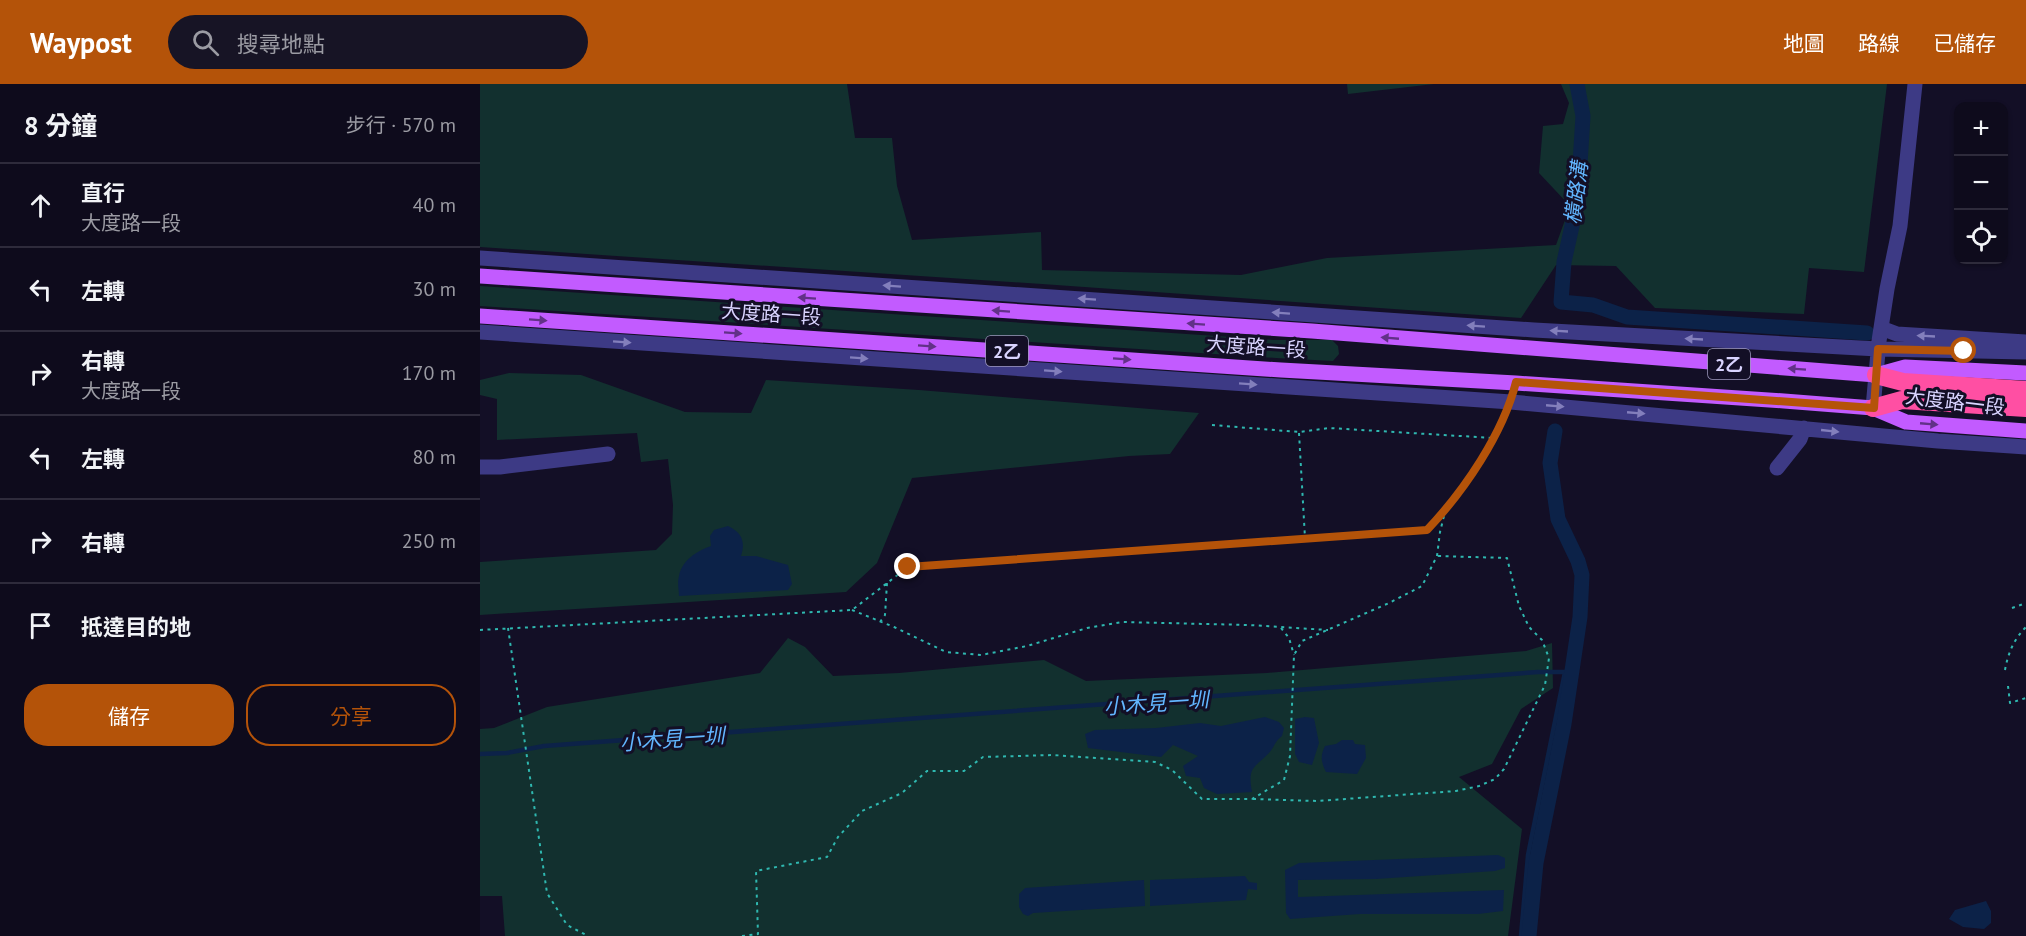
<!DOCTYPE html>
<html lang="zh-TW">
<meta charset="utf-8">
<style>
body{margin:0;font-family:"PT Sans","Noto Sans TC",sans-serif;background:#171425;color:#f1f3f6}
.controls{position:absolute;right:18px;top:18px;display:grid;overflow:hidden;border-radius:12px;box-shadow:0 2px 4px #0004}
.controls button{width:54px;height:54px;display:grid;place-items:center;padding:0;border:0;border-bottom:2px solid #2e2b3b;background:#0e0b1c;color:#f1f3f6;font:30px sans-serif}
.stop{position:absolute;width:18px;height:18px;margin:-14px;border:4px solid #b45309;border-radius:50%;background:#fff}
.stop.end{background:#b45309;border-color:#fff;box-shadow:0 2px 6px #0008}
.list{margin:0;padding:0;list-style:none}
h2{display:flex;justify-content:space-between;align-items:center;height:78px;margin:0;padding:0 24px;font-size:26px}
h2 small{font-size:20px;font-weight:400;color:#9b9ba3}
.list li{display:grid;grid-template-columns:39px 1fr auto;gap:18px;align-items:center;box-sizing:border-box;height:84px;padding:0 24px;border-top:2px solid #2e2b3b}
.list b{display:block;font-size:22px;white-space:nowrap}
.list p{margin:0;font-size:20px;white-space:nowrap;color:#9b9ba3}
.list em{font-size:20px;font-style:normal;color:#9b9ba3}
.actions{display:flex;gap:12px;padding:18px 24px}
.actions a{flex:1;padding:14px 0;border:2px solid #b45309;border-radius:24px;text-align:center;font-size:21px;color:#b45309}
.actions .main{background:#b45309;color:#fff}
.icon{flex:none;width:33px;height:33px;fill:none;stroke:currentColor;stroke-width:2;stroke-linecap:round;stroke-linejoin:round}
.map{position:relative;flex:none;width:1546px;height:852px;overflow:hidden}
header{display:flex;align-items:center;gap:36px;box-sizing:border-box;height:84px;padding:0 30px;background:#b45309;color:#fff}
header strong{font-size:28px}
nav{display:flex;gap:33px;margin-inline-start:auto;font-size:21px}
.search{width:420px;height:54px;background:#171425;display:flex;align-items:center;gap:15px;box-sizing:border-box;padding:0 21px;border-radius:33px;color:#9b9ba3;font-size:22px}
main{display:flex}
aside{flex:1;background:#0e0b1c}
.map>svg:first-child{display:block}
.green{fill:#12302f}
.water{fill:#0c2248}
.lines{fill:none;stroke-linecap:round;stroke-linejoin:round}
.stream{stroke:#0c2248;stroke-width:4.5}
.canal{stroke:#0c2248;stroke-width:15}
.path{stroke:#2fb8b0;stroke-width:2;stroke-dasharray:3 4.5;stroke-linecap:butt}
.minor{stroke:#3d3a85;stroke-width:15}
.major{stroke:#c25bff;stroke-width:15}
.highway{stroke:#ff4fa3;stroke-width:18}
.oneway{fill:#837fbc}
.oneway2{fill:#623188}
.route{stroke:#b45309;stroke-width:8}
.labels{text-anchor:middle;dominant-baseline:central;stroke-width:6;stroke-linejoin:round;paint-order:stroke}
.shield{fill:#130f26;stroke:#9e99be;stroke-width:1.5}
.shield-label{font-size:18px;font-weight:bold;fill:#d9d4ff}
.street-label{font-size:20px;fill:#d9d4ff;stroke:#130f26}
.water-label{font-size:21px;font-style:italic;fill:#62b6ff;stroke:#130f26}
</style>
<header>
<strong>Waypost</strong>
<div class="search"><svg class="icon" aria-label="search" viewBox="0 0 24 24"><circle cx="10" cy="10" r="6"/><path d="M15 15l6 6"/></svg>搜尋地點</div>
<nav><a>地圖</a><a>路線</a><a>已儲存</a></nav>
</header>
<main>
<aside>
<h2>8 分鐘<small>步行 · 570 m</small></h2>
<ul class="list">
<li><svg class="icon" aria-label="ahead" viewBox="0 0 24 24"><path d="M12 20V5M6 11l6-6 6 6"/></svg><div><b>直行</b><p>大度路一段</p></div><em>40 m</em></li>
<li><svg class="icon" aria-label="left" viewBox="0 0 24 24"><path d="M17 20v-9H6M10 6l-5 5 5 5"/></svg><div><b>左轉</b></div><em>30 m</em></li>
<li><svg class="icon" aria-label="right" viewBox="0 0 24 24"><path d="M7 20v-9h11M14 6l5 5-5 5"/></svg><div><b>右轉</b><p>大度路一段</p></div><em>170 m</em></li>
<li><svg class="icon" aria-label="left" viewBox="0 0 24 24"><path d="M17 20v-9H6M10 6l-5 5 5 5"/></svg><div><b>左轉</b></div><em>80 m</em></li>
<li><svg class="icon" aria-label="right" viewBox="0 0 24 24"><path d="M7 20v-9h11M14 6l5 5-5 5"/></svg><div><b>右轉</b></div><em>250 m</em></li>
<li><svg class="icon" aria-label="arrive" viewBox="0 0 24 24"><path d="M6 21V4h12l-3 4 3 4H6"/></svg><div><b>抵達目的地</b></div></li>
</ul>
<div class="actions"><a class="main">儲存</a><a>分享</a></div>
</aside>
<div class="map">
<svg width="1546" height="852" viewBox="0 0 1546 852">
<rect width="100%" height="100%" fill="#130f26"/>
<path class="green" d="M0 0H367L375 54H412L417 102 432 156 561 148 562 186 761 191 847 174 1076 161 1090 122 1059 89 1063 42 1083 40 1089 19 1081 0H1407L1384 188 1329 184 1324 230 1175 224 1136 182 1076 181 1041 234 562 200 0 163Z
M867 0H954L868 10Z
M0 202 794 256H852L858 262 859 270 853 277 796 274 0 222Z
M29 289 101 291 205 328 271 329 286 296 439 306 719 329 690 370 649 372 432 394 397 479 366 508 0 531V478L176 466 192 450 193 421 188 375 161 378 157 349 17 356V315L0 311V296Z
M308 554 325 563 353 592 419 589 564 576 606 597 787 589 1046 567 1072 559 1073 604 1041 625 1012 680 979 693 1042 745 1028 852H25L22 812H0V645L14 644 67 623 280 589Z"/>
<path class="water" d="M248 442C261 448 266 457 261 472H276L308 481 312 500 308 506 199 512C199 506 197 498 199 492 202 476 217 467 231 462L230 452 234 446Z
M785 633 799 638 804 644 802 652C794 658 794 665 787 671 772 685 768 685 772 708L737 710 724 704 720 694 706 692 703 682 718 672 693 661 681 673 608 664 605 650 615 646 676 644 720 639 741 642Z
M825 633 834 634 839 659 832 681 819 678 815 670V635Z
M862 656H873L875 660 885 661 886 674 877 690 846 688C841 678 840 672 845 662L856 660Z
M1018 771 1025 774V784L1015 787 896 795 818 796V813L1024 806 1023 827 998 830H880L810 835 806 829 805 786 819 779Z
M765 792 769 798 777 799V806L768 805 766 816 670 822V796Z
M664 796 665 822 553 829 548 832 543 830 539 823V810L545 804Z
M1506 817 1511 827V839L1504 845 1483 843 1469 835 1475 826Z"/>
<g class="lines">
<path class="stream" d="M0 670 27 669 64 662 1058 588H1085L1048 771 1041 852"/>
<path class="canal" d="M1097 0 1103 32 1100 80 1094 133 1084 178 1081 218 1113 221 1147 233 1387 249
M1049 852 1056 779 1084 640 1100 533 1102 491 1098 477 1078 435 1070 379 1075 347"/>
<path class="path" d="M732 341 819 348 849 344 1013 354
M819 349 825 454
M1532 524 1546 519
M372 526 414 543 466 568 501 571 547 562 607 544 642 538 769 541 848 546
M400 538 405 531 407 499
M28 544 67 809 87 841 108 852
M801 544 809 554 814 571
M0 546 372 526 428 483 947 446C979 412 1002 373 1024 333
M1525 586C1528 569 1534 555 1546 543
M1528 602 1530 619 1546 614
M773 715 837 717 976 707 999 702 1015 695 1024 685 1065 601 1069 574 1062 556 1049 543 1039 522 1027 474 957 472
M262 852 278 850 276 787 347 773 358 753 382 727 422 709 447 687H484L503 673 573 671 675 678 692 686 722 715H772L804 696 810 672 814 571 822 557 909 519 942 502 957 472 960 448 965 428"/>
<path class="minor" d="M0 174 1054 246 1398 265 1546 268
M1401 244 1417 250 1546 258
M0 248 1031 318 1458 357 1546 363
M1393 324 1399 257 1407 205 1420 142 1435 0
M0 383H20L128 370
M1297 384 1320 355 1324 344"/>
<path class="major" d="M0 192 832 247 1396 291 1425 283 1546 289
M0 232 801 286 1036 299 1304 317 1393 324 1426 338 1546 347"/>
<path class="highway" d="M1396 291 1423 298 1546 306
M1393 324 1422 316 1546 324"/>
</g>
<defs><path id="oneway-solid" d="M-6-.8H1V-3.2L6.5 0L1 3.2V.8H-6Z" transform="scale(1.5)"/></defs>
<g class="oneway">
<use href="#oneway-solid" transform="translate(412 202) rotate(-176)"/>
<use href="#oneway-solid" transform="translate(607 215) rotate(-176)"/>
<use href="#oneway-solid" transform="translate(801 229) rotate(-176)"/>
<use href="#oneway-solid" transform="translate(996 242) rotate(-176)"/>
<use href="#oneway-solid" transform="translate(1079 247) rotate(-177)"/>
<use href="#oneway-solid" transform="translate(1446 252) rotate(-177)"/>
<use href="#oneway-solid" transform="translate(1214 255) rotate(-177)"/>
<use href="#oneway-solid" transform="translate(142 258) rotate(4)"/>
<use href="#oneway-solid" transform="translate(379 274) rotate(4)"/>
<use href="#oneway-solid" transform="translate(573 287) rotate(4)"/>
<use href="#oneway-solid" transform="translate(768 300) rotate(4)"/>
<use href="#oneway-solid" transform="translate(1075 322) rotate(5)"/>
<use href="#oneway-solid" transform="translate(1156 329) rotate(5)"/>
<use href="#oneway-solid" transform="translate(1350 347) rotate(6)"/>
</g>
<g class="oneway2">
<use href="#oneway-solid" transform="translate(327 214) rotate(-176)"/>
<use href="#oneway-solid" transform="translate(521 227) rotate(-176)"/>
<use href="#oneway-solid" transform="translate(58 236) rotate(4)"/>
<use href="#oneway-solid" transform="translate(716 240) rotate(-176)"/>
<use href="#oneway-solid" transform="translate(253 249) rotate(4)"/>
<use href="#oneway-solid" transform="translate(910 254) rotate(-175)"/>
<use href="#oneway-solid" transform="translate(447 262) rotate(4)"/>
<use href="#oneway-solid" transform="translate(642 275) rotate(4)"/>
<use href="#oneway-solid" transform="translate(1317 285) rotate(-176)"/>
<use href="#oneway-solid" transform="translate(1449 340) rotate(5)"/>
</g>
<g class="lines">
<path class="route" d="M428 483 947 446C984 407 1023 350 1036 298L1394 324 1398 265 1484 267"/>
</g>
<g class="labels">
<g class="shield">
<rect x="506" y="252" width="42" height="30" rx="4.5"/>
<rect x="1228" y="265" width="42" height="30" rx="4.5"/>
</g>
<g class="shield-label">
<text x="527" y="267">2乙</text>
<text x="1249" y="280">2乙</text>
</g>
<g class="street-label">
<text transform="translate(291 230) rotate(4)">大度路一段</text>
<text transform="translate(776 263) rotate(4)">大度路一段</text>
<text transform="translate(1475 318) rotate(7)">大度路一段</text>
</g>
<g class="water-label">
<text transform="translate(1096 109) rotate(-83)">橫路溝</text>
<text transform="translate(676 619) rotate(-4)">小木見一圳</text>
<text transform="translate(192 655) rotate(-4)">小木見一圳</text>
</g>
</g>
</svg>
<div class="controls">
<button>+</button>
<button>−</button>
<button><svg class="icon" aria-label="locate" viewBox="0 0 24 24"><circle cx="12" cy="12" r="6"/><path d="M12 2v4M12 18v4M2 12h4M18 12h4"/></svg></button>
</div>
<div class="stop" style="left:1484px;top:267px"></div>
<div class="stop end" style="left:428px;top:483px"></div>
</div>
</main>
